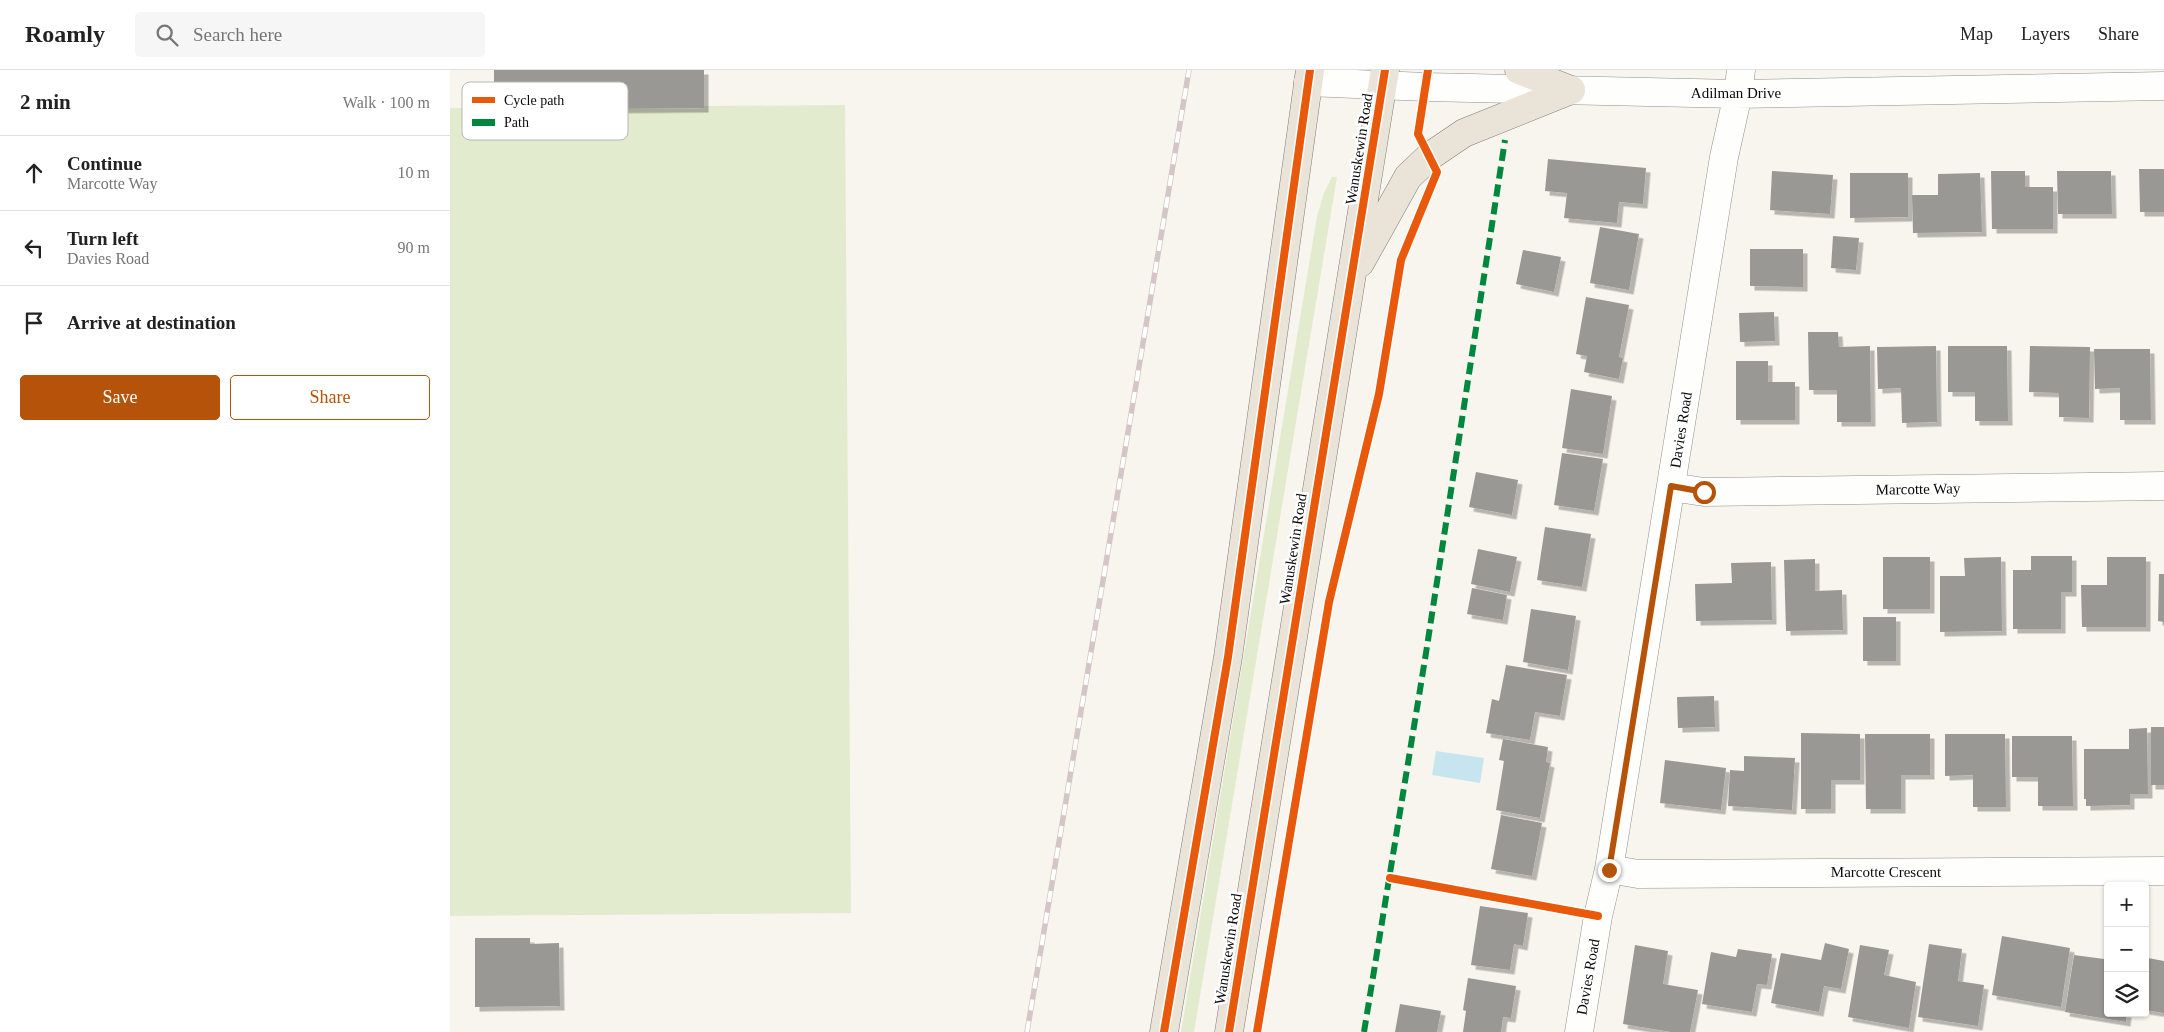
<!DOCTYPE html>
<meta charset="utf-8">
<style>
body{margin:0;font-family:"Times New Roman",serif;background:#f6f6f6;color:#222}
.controls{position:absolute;right:15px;bottom:15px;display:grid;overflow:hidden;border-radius:5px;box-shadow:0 1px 4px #0004}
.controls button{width:45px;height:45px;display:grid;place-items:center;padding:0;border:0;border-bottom:1px solid #e0e0e0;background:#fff;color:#222;font:25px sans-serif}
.stop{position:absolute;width:15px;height:15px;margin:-11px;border:4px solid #b45309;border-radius:50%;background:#fff}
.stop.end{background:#b45309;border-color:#fff;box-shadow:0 1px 5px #0008}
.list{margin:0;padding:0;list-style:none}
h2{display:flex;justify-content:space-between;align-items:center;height:65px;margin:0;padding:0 20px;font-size:21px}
h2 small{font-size:16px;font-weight:400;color:#767676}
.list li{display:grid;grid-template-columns:32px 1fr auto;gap:15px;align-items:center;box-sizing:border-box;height:75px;padding:0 20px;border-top:1px solid #e0e0e0}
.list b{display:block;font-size:19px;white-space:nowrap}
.list p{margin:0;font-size:16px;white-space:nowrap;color:#767676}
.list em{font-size:16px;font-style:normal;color:#767676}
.actions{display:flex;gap:10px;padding:15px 20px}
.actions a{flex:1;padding:11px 0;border:1px solid #b45309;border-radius:5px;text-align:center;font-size:18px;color:#b45309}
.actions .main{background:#b45309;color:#fff}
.icon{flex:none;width:28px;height:28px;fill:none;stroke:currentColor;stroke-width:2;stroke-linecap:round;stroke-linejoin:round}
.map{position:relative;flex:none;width:1714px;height:962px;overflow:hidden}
header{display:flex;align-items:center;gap:30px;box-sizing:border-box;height:70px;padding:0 25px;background:#fff;border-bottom:1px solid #e0e0e0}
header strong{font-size:24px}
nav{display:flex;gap:28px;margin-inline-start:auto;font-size:18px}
.search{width:350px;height:45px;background:#f6f6f6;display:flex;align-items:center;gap:12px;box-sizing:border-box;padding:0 18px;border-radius:5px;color:#767676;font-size:19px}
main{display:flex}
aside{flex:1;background:#fff}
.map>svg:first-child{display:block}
.green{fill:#e3ebcf}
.water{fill:#c7e5ef}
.building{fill:#9a9894;filter:url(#shadow)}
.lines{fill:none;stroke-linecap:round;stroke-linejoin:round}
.minor-casing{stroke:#91908d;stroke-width:29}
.major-casing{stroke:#7e7d7a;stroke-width:29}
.minor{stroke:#fefefc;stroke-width:28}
.major{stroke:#e9e3d8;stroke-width:28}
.rail-casing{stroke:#d4c5c6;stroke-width:5.5}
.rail{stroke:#fff;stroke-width:4;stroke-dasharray:11;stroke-linecap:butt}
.quiet{stroke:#00873e;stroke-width:6;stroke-dasharray:12 6;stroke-linecap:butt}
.cycleway-casing{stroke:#fff;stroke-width:11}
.cycleway{stroke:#e8590c;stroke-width:8}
.route{stroke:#b45309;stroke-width:6}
.labels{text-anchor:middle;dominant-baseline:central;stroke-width:5;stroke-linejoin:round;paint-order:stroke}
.street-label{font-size:15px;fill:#0a0a0a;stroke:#fff}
.key{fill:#fff;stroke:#b6b6b6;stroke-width:1}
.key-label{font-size:14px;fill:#0a0a0a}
</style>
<header>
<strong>Roamly</strong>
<div class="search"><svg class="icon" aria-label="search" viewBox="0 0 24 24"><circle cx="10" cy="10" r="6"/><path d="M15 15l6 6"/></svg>Search here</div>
<nav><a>Map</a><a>Layers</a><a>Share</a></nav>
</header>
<main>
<aside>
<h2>2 min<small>Walk · 100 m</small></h2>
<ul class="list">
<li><svg class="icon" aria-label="ahead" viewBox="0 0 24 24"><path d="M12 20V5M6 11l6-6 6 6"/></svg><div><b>Continue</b><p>Marcotte Way</p></div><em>10 m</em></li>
<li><svg class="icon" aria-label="left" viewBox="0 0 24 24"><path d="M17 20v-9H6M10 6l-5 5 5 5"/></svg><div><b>Turn left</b><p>Davies Road</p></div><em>90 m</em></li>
<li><svg class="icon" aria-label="arrive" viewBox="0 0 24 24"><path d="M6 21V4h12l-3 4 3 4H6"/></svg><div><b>Arrive at destination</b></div></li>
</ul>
<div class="actions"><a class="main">Save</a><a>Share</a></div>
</aside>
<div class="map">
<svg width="1714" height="962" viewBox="0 0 1714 962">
<defs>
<filter id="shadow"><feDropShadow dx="4.5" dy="4.5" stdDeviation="0" flood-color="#0004"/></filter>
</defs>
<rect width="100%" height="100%" fill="#f8f5ee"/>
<path class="green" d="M395 35 401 843 0 846V38Z
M882 107H887L744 962H731L867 146 874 123Z"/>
<path class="water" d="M986 681 1034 688 1030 713 982 705Z"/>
<path class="building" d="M44 0H254V38L44 40Z
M1098 89 1196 98 1193 134 1169 132 1167 153 1114 148 1117 123 1095 121Z
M1689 99H1714V142H1690Z
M1322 101 1383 105 1380 144 1320 140Z
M1541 101H1575V117H1603V159H1542Z
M1607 101H1661L1662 144H1608Z
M1400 103H1458V147L1400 148Z
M1530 103 1532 162 1463 163 1462 125H1488V104Z
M1150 157 1189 164 1179 220 1140 213Z
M1383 166 1409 168 1406 200 1381 198Z
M1300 179H1353V217L1300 216Z
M1073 180 1111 187 1104 222 1066 214Z
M1136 227 1179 235 1169 287 1173 288 1169 309 1134 302 1137 286 1126 284Z
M1324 242 1325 271 1290 272 1289 243Z
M1358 262H1388L1389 277 1420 276 1421 352H1387V320H1359Z
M1486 276 1487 352 1452 353 1451 318 1428 319 1427 277Z
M1498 276H1557L1558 351H1525V322H1498Z
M1580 276 1640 277 1639 348 1609 347V323L1579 322Z
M1644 279H1700L1701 350H1670V318L1645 319Z
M1286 291H1318V312H1345V350H1286Z
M1121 319 1162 326 1153 384 1112 378Z
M1112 383 1153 389 1144 441 1104 435Z
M1026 402 1068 410 1062 445 1019 437Z
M1095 457 1141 464 1132 517 1087 510Z
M1028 479 1067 487 1060 522 1021 514Z
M1581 486H1622V522H1611V559H1563V500H1581Z
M1433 487H1480V539H1433Z
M1551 487 1552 561 1490 562V506H1515L1514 488Z
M1657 487H1696V557H1632L1631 515H1657Z
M1365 489V521L1392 520 1393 560 1336 561 1334 490Z
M1321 492 1322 550 1246 551 1245 514 1282 513 1281 493Z
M1709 504H1714V552L1708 551Z
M1022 518 1057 525 1053 550 1017 544Z
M1081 539 1126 546 1118 600 1073 592Z
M1413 547H1446V591H1413Z
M1056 595 1117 605 1110 646 1085 642 1080 670 1036 663 1042 629 1049 631Z
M1264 626 1265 657 1228 658 1227 627Z
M1701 657H1714V715H1701Z
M1697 658 1698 724H1680V735L1636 736V729H1634V679H1679V659Z
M1351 663 1410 664V710H1381V739H1351Z
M1415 664H1480V705H1451V739H1416Z
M1495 664H1555L1556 737H1523V705L1495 706Z
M1562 666H1622L1623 736H1588V707H1562Z
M1053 669 1098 677 1096 692 1100 693 1090 748 1046 740 1054 691 1049 690Z
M1294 686 1345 688 1342 740 1278 736 1280 700 1294 701Z
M1215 690 1276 698 1271 740 1210 733Z
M1051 745 1092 753 1082 806 1041 799Z
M1030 836 1078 843 1073 876 1064 874 1060 900 1021 895Z
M1552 866 1620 878 1611 937 1542 925Z
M25 868H80V874L109 873 110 936 25 937Z
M1375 873 1399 879 1391 919 1374 916 1369 942 1321 933 1331 883 1371 890Z
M1657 873 1658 943H1677L1676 952 1615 942 1624 885 1654 889Z
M1479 874 1512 879 1508 911 1534 915 1528 956 1468 947Z
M1185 875 1218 881 1213 914 1248 920 1240 962H1221L1173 954Z
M1410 875 1439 880 1434 905 1466 912 1459 958 1398 947Z
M1288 879 1322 884 1317 915 1307 914 1302 942 1252 934 1261 882 1286 887Z
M1698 888 1714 891V943L1695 940V907Z
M1018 908 1066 916 1061 948 1053 947 1051 962H1013L1016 941 1013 940Z
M950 934 991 941 987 962H945Z"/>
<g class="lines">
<defs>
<path id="minor" d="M858 12 976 17 1288 24 1714 16
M1221 417 1254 422 1714 416
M1159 799 1188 804 1714 801
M1129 962 1148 846 1159 799 1274 87 1288 24 1291 0"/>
<path id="major" d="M1069 0 1121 20
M910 193 958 107 980 86 1014 63 1121 20
M714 962 778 587 860 0
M779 962 935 0"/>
</defs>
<use href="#minor" class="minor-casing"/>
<use href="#major" class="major-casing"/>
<use href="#minor" class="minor"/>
<use href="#major" class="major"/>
<defs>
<path id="rail" d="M577 962 739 0"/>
</defs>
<use href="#rail" class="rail-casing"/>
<use href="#rail" class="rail"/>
<path class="quiet" d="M914 962 976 583 1055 70"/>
<defs>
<path id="cycleway" d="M940 808 1148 846
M714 962 778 587 860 0
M779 962 935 0
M807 962 879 532 929 324 951 190 987 102 968 64 978 0"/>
</defs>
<use href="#cycleway" class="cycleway-casing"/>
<use href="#cycleway" class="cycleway"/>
</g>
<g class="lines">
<path class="route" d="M1159 800 1221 416 1254 422"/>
</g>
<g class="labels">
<g class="street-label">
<text x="1286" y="23">Adilman Drive</text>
<text transform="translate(909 79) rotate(-81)">Wanuskewin Road</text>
<text transform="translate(1231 360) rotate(-81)">Davies Road</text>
<text transform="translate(1468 419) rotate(-1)">Marcotte Way</text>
<text transform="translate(843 479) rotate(-81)">Wanuskewin Road</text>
<text x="1436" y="802">Marcotte Crescent</text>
<text transform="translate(778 879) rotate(-81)">Wanuskewin Road</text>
<text transform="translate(1138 907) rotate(-80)">Davies Road</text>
</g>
</g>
<rect x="12" y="12" width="166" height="58" rx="8" class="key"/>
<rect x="22" y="27" width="23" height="6" fill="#e8590c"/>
<rect x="22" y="49" width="23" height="7" fill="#00873e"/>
<g class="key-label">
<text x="54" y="35">Cycle path</text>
<text x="54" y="57">Path</text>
</g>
</svg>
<div class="controls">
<button>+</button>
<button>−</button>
<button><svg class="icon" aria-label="layers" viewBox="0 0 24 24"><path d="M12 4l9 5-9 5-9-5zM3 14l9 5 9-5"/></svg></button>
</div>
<div class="stop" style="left:1254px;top:422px"></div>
<div class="stop end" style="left:1159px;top:800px"></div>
</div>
</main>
